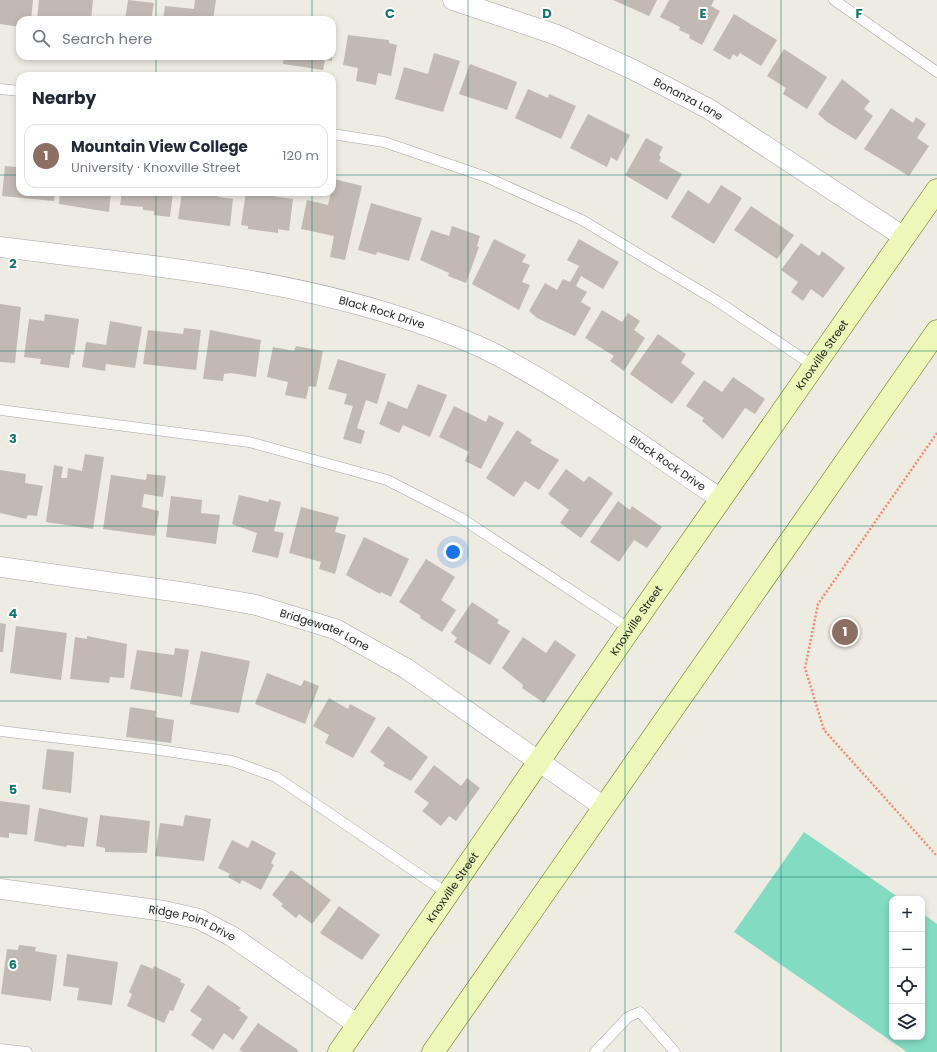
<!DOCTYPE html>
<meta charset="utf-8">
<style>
body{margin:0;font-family:Poppins,sans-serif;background:#f2f2f3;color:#1f2937}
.controls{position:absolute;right:12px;bottom:12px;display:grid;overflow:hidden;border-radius:8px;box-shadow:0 2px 6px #0003}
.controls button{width:36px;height:36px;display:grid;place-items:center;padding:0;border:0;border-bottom:1px solid #e0e1e3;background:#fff;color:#1f2937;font:20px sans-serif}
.you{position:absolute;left:453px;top:552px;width:14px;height:14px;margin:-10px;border:3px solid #fff;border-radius:50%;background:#1a73e8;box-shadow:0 0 0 6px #1a73e833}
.badge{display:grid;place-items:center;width:26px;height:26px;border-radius:50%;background:#1a73e8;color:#fff;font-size:13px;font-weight:700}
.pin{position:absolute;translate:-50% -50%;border:2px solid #fff;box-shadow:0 1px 4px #0006}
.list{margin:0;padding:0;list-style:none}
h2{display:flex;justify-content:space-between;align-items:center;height:52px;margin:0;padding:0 16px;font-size:17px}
h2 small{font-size:13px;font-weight:400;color:#747a83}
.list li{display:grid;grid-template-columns:26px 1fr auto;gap:12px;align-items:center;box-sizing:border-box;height:64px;margin:0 8px 8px;padding:0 8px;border:1px solid #e0e1e3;border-radius:12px}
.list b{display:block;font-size:15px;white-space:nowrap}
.list p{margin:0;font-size:13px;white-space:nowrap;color:#747a83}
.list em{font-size:13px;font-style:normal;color:#747a83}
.icon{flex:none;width:22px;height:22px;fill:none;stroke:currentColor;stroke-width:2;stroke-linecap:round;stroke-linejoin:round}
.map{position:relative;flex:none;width:937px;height:1052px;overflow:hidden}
.search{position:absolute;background:#fff;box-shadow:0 2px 6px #0003;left:16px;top:16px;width:320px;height:44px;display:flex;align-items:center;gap:10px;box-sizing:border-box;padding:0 14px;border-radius:12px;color:#747a83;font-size:15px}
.panel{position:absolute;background:#fff;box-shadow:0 2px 6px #0003;left:16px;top:72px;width:320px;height:124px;border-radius:12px}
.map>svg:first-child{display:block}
.pitch{fill:#83dbc2}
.building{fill:#c2bab2}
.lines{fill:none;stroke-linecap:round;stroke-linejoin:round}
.lane-casing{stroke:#a4a4a4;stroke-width:11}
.street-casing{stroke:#a4a4a4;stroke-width:21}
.secondary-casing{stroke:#596f08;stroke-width:23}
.path{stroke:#f5896d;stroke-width:2.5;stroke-dasharray:2 2;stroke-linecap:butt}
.lane{stroke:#fff;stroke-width:10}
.street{stroke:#fff;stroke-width:20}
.secondary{stroke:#edf7b7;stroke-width:22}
.grid{fill:none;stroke:#0f766e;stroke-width:1;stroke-opacity:0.55}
.labels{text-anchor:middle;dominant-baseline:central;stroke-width:4;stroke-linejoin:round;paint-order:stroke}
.street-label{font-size:11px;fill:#1d1d1d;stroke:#fff}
.grid-label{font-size:13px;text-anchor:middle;font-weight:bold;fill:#0f766e;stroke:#fff;stroke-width:4;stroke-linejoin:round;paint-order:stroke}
</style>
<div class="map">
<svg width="937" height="1052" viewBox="0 0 937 1052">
<rect width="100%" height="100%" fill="#eeebe3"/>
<path class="pitch" d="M804 832 901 899H892V1037H922V913L937 924V1052H907L734 932Z"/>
<path class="building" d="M0 0H33L31 20H20V27L0 24Z
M39 0H93L91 20H37Z
M128 0 154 3 151 20H125Z
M195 0H216L213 20H163L165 6 194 9Z
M613 0H657L649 16Z
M669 0H714L711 6 720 11 702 45 689 38 690 35 679 30 680 27 660 17Z
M734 14 777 40 761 66 740 53 737 57 733 54 730 60 713 50Z
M246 16 269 19V20H245Z
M332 32H336L333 53H332Z
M348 35 389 40V43L397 45 391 76 378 73 376 85 356 81 358 68 343 65Z
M784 49 827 77 807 109 783 94 786 88 767 76Z
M434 53 460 61 443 112 395 99 404 67 428 74Z
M284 56H332V61L325 60 323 70 283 64Z
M470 64 517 82 507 110 459 94Z
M842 79 870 101 864 109 873 116 856 140 827 122 818 114Z
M528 89 548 98 549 94 576 106 561 139 515 118Z
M891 108 913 123 916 117 926 124 917 138 929 146 909 176 864 149Z
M588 114 630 135 617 161 611 157 607 167 570 148Z
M19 136 20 192H55L54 201 2 196 5 166 16 167Z
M646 138 663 147 659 155 661 157 659 161 682 174 667 200 625 175Z
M334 179 362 186 345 260 330 257 334 236 301 229 307 200 328 205Z
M721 185 742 198 714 244 671 217 688 190 709 204Z
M60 192H111L109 212 59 204Z
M122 192H173L170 217 154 215V211L143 210V207L120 205Z
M182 192H218V197L233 199 230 226 178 219Z
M246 192 293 199 289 231 278 229V233L248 229V226L241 225Z
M371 203 422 218 409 261 377 252 376 255 358 250Z
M751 206 794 235 777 259 734 230Z
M452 226 480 236 477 246 479 247 466 283 448 276 449 273 420 260 431 230 449 236Z
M494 239 526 255 522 262 530 265 522 282 530 285 519 310 472 284Z
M579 239 619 262 603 289 581 276 576 286 587 292 581 302 591 308 575 336 537 318 529 311 545 283 557 290 563 279 570 282 579 266 567 260Z
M801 243 819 256 822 251 845 268 823 298 811 289 803 301 791 292 798 282 781 270Z
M0 304 21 307 15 363 0 362Z
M602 310 622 322 628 313 640 321 634 330 645 338 624 371 610 361 614 356 585 338Z
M45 314 79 319 74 355 71 354 69 368 40 364 41 359 24 357 29 319 44 321Z
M110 321 142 327 135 368 106 364 105 371 82 367 86 342 106 345Z
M184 328 201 330 196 370 143 364 148 330 183 334Z
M210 330 261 340 256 377 231 373 224 374 223 381 203 379Z
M658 334 686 354 681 363 695 373 672 404 630 374Z
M296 346 323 351 316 387 309 386 306 399 285 395 288 382 267 377 273 347 294 351Z
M338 359 386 374 377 404 366 400 357 428 365 431 361 444 343 439 353 406 344 404 347 394 328 389Z
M733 377 765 399 755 414 745 408 723 439 702 421 704 418 686 406 704 380 722 392Z
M418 384 447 395 430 437 403 425 399 433 379 424 388 401 407 409Z
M454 406 486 422 489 415 504 423 481 469 465 461 469 452 439 437Z
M517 430 532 440 530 443 559 460 539 490 525 481 514 497 486 478Z
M85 454 104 457 93 529 46 522 54 465 63 467 61 478H67L68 468 82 471Z
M566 469 584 482 589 476 613 493 581 538 560 523 569 510 548 494Z
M0 470 26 474 25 483 43 486 37 516 28 515 26 519 0 513Z
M147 474 166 476 163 497 144 494 142 507 159 511 155 536 103 529 111 475 146 480Z
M239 495 268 502 269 499 281 502 274 531 284 533 278 558 252 552 257 533 232 524Z
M171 496 202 500 201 513 220 515 216 544 166 537Z
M618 501 630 510 632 506 662 527 647 548 634 540 619 562 590 542Z
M301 507 339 517 335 532 346 535 335 574 319 569 321 562 289 553Z
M364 537 409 559 391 597 381 592 380 594 346 575Z
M426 559 455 577 441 600 456 610 442 632 420 618 421 616 399 602Z
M472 602 499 620 497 623 510 631 490 665 454 642 457 638 451 633Z
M0 623 6 624 3 652H0Z
M16 626 67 633 61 680 10 673Z
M87 636 127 644 124 678 110 677 109 683 70 679 75 637 87 639Z
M523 637 546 653 555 640 576 655 544 703 522 688 523 685 502 668Z
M175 648 189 650 182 697 130 689 137 650 174 655Z
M201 651 250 661 239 713 190 704Z
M267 673 301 686 304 680 319 686 305 724 255 704Z
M329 698 348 709 350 704 376 718 353 758 325 743 329 735 313 726Z
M130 707 156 711 155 717 174 720 171 743 126 737Z
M388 726 428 757 411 781 383 766 385 763 370 752Z
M47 749 74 752 71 793 42 789Z
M434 765 461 786 467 778 480 788 456 821 449 816 441 826 422 811 429 803 414 792Z
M0 801 30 805 27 835 9 833V838L0 837Z
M39 808 88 818 84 847 67 845 66 847 34 841Z
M100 815 150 821 147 853 105 852V848L96 846Z
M185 815 211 819 204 861 155 856 160 823 183 826Z
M232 840 248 848 252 840 276 853 271 863 274 865 261 890 242 880 240 884 228 877 230 874 218 868Z
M291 870 331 900 312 924 299 914 296 918 281 906 283 904 272 895Z
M339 906 380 935 362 960 320 933Z
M19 945 36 947 35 951 57 955 51 1001 1 994 7 949 18 950Z
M67 954 118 962 112 1005 77 1000 79 988 63 986Z
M141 964 153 969 154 966 181 979 180 982 185 984 173 1011 170 1010 164 1023 127 1006 132 994 129 992Z
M208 985 241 1008 239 1010 248 1017 233 1040 224 1033 213 1050 191 1035 202 1019 190 1011Z
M258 1023 298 1050 297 1052H243L239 1050Z"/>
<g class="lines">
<defs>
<path id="lane" d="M834 0 937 72
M0 89 20 91
M332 134 384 142 486 177 582 220 717 301 814 366
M0 410 249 442 387 480 461 518 630 629
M0 731 153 749 232 761 276 777 448 894
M0 1049 27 1052
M595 1052 628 1017 640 1012 675 1052"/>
<g id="street">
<path id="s1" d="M453 0 557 35 634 70 709 109 904 237"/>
<path id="s2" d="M0 247C127 263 257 274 381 311 417 322 453 334 487 350 567 390 646 449 721 499"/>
<path id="s3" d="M0 567 194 594 256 605 335 629 407 669 604 807"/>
<path id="s4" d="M0 889 164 911 199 919 233 937 358 1025"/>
</g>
<g id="secondary">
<path id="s5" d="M339 1052 630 629 937 190"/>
<path d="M433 1052 937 331"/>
</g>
</defs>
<use href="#lane" class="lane-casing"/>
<use href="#street" class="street-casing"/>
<use href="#secondary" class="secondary-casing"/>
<path class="path" d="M937 433 818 604 805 668 824 730 937 856"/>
<use href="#lane" class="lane"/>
<use href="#street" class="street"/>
<use href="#secondary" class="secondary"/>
</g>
<path class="grid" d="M156 0V20M312 0V20M468 0V1052M625 0V1052M781 0V1052M156 56V76M312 56V76M0 175H20M332 175H937M156 192V1052M312 192V1052M0 351H937M0 526H937M0 701H937M0 877H937"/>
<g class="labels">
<g class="street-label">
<text stroke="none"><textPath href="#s1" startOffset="256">Bonanza Lane</textPath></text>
<text stroke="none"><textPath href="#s2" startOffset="388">Black Rock Drive</textPath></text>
<text stroke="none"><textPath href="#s5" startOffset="848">Knoxville Street</textPath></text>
<text stroke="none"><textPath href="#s2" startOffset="713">Black Rock Drive</textPath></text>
<text stroke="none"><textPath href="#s5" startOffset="524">Knoxville Street</textPath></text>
<text stroke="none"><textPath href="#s3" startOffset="332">Bridgewater Lane</textPath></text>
<text stroke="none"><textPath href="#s5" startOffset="200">Knoxville Street</textPath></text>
<text stroke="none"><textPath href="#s4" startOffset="196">Ridge Point Drive</textPath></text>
</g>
</g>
<g class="grid-label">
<text x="390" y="18">C</text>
<text x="547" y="18">D</text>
<text x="703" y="18">E</text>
<text x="859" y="18">F</text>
<text x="13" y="268">2</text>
<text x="13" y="443">3</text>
<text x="13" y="618">4</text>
<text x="13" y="794">5</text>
<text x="13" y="969">6</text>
</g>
</svg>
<div class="controls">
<button>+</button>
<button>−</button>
<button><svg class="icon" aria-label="locate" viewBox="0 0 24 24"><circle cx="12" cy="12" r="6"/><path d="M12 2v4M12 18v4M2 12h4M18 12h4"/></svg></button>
<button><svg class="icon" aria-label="layers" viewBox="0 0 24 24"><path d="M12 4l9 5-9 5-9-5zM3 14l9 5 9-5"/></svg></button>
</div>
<div class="you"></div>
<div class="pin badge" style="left:845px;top:632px;background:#8d6e63">1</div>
<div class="search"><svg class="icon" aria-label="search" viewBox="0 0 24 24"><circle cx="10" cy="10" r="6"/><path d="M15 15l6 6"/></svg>Search here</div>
<section class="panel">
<h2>Nearby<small></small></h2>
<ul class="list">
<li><span class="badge" style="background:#8d6e63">1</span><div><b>Mountain View College</b><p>University · Knoxville Street</p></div><em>120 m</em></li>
</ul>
</section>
</div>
